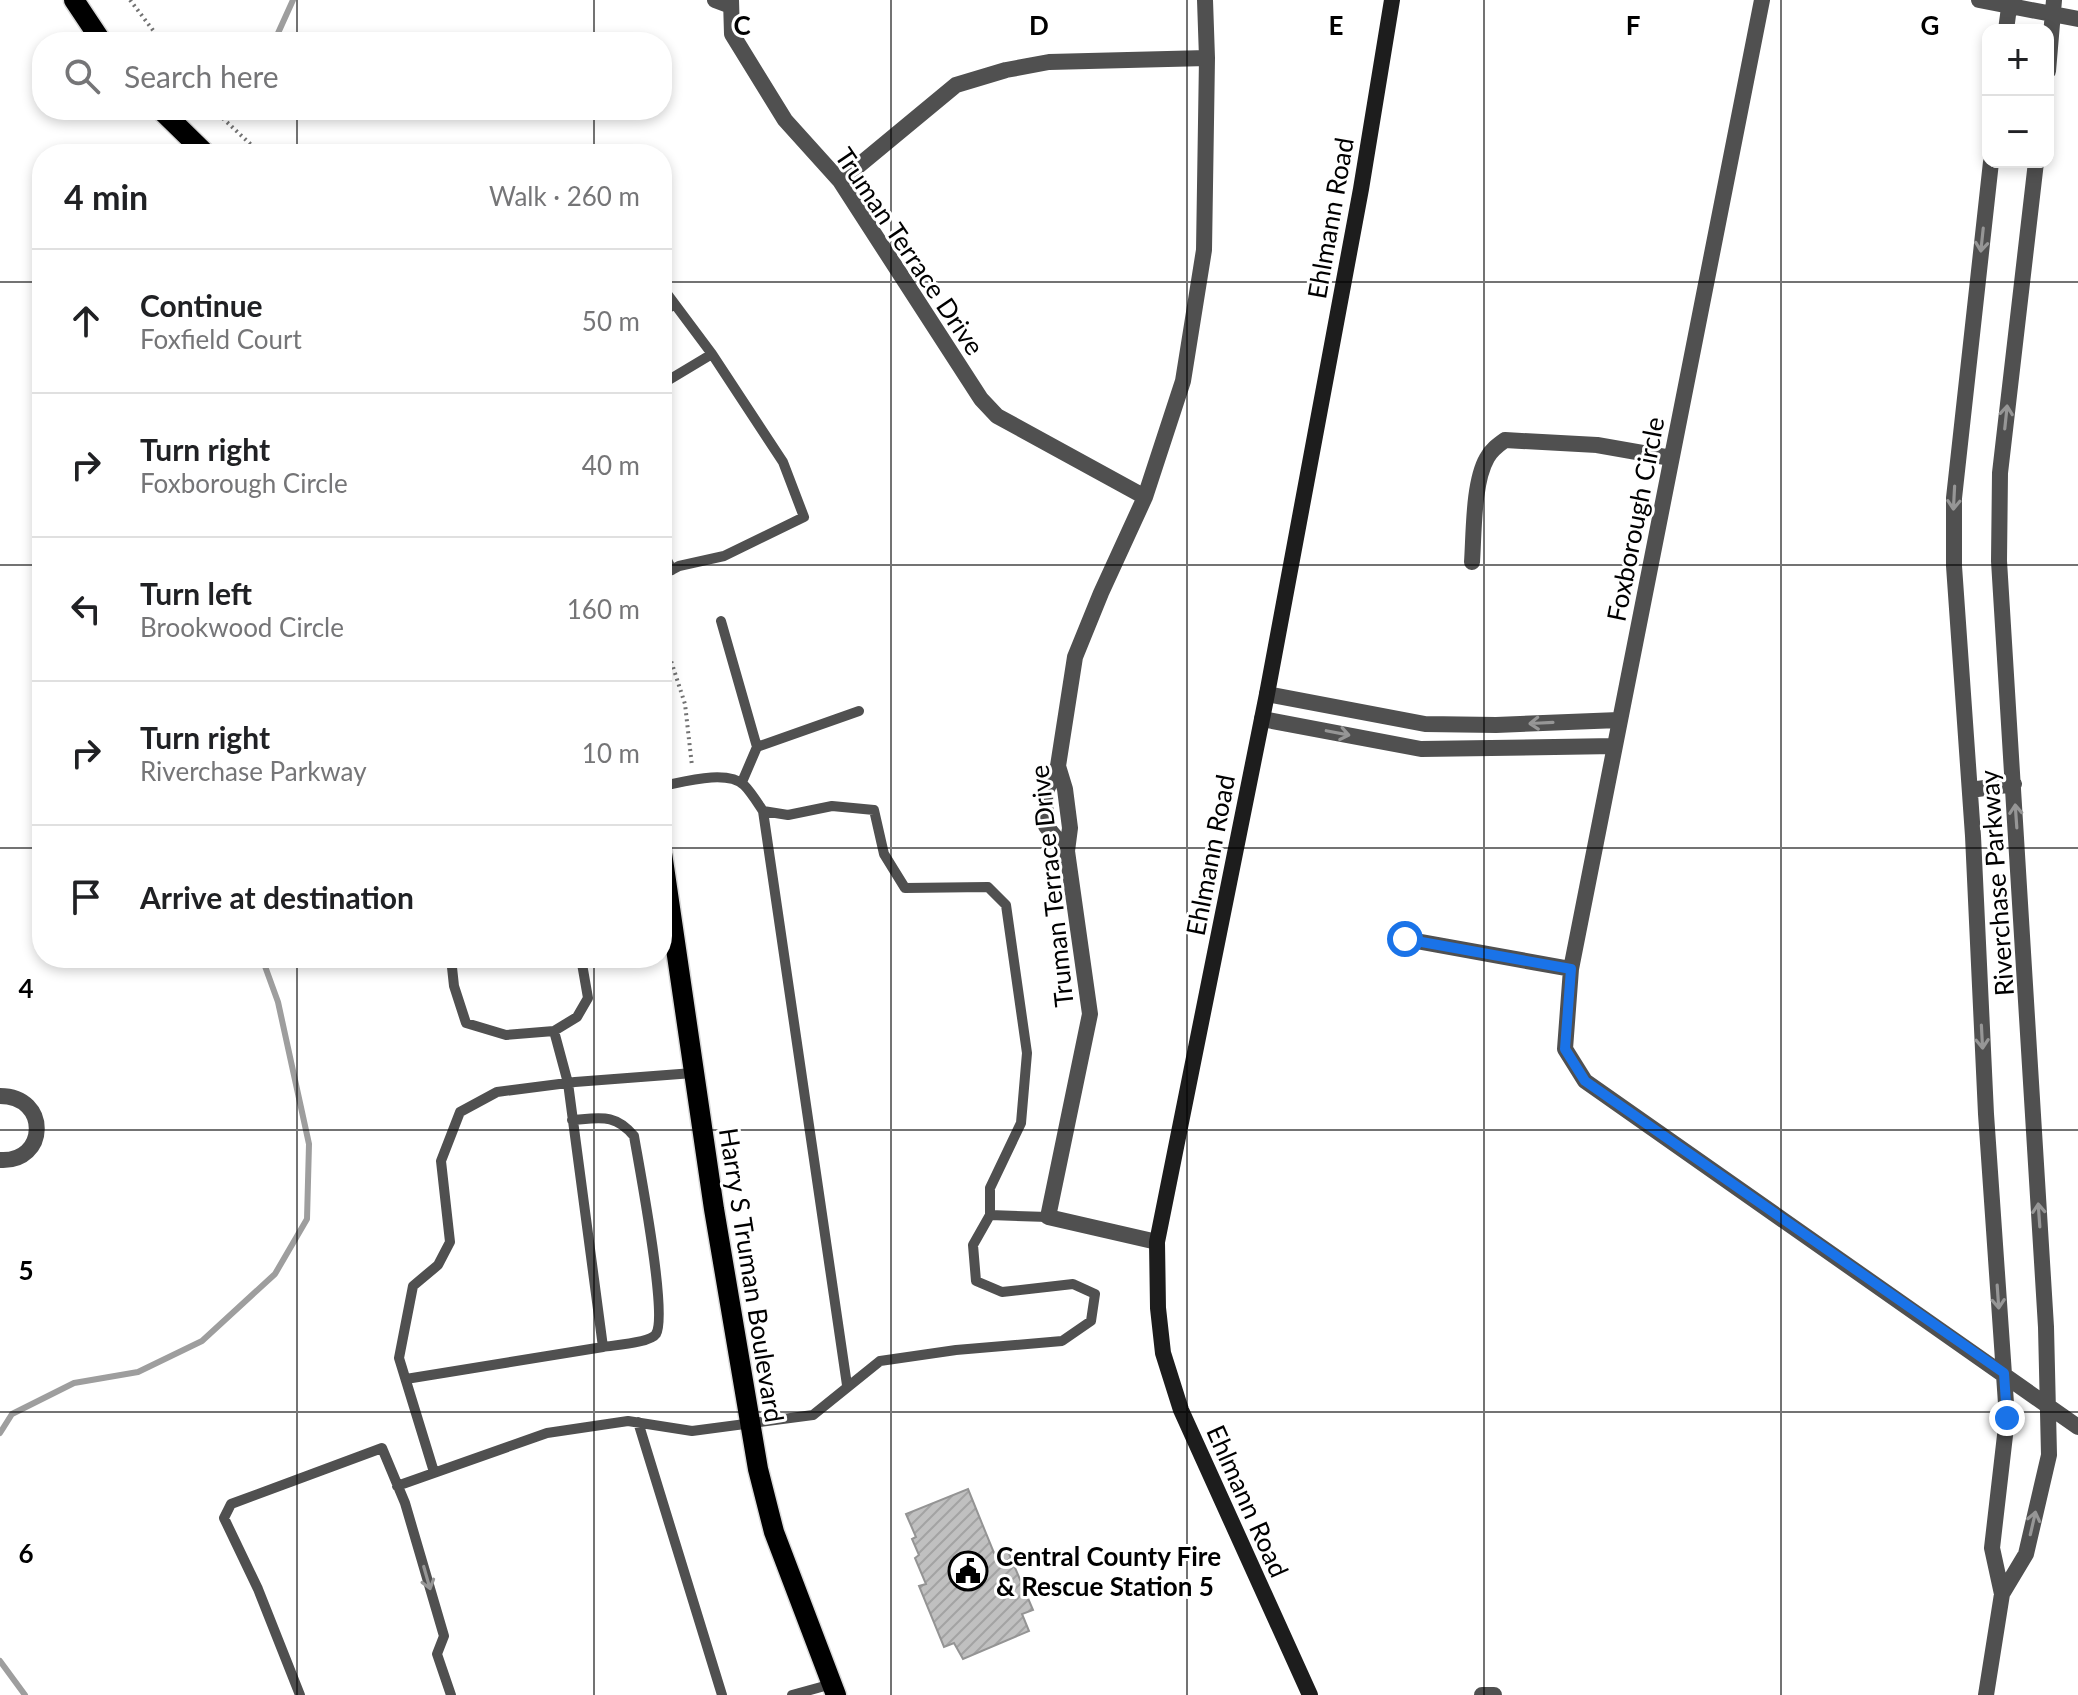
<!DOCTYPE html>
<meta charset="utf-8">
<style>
body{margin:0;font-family:Lato,sans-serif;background:#f2f2f2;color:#202124}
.controls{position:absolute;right:24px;top:24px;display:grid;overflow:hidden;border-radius:16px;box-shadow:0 4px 12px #0003}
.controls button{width:72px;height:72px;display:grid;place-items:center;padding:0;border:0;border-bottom:2px solid #e0e0e0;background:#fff;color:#202124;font:40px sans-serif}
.stop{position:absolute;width:24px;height:24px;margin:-18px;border:6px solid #1a73e8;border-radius:50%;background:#fff}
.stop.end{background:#1a73e8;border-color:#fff;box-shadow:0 2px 8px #0008}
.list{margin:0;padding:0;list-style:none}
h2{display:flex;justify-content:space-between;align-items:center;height:104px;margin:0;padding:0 32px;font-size:34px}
h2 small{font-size:26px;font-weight:400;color:#757577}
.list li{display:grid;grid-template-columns:52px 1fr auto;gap:24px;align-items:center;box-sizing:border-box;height:144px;padding:0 32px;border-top:2px solid #e0e0e0}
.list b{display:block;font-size:30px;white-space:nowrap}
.list p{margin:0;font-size:26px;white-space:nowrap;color:#757577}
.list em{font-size:26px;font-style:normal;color:#757577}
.icon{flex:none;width:44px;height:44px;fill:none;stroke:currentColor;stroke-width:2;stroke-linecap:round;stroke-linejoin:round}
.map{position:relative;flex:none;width:2078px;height:1695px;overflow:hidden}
.search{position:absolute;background:#fff;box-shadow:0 4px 12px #0003;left:32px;top:32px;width:640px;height:88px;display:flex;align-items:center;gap:20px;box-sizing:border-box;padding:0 28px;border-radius:32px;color:#757577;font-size:30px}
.panel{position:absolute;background:#fff;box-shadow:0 4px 12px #0003;left:32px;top:144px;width:640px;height:824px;border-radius:32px}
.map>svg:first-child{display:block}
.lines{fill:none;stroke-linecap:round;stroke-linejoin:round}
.stream{stroke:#9e9e9e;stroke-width:6}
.building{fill:url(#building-hatch);stroke:#949494;stroke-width:2}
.primary-casing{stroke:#dbdbdb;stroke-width:23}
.path{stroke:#727272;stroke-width:4;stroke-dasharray:2 4;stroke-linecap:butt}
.lane{stroke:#505050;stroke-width:10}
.street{stroke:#505050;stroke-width:16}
.secondary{stroke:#1d1d1d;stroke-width:16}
.primary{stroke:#000;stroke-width:20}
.oneway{stroke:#969696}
.route{stroke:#1a73e8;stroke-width:10}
.grid{fill:none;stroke:#000;stroke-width:2;stroke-opacity:0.55}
.labels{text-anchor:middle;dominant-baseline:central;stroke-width:6;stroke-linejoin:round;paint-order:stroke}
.street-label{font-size:26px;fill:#000;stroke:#fff}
.poi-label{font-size:26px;font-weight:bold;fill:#000;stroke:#fff;text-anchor:start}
.grid-label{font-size:26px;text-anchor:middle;font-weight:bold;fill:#000;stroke:#fff;stroke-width:6;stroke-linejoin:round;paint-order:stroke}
</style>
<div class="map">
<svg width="2078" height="1695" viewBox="0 0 2078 1695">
<defs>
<pattern id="building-hatch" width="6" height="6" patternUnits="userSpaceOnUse" patternTransform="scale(2)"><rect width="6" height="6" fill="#c0c0c0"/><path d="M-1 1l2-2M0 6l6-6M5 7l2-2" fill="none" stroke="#a3a3a3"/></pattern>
</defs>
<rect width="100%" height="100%" fill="#fff"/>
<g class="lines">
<path class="stream" d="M274 42 293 0
M0 1433 12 1414 74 1383 138 1372 202 1341 275 1274 307 1219 309 1144 278 1002 262 958
M0 1661 25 1695"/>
</g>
<path class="building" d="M968 1489 994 1553 1007 1549 1033 1610 1022 1614 1029 1631 963 1659 954 1643 944 1647 919 1586 926 1584 915 1558 919 1555 912 1539 916 1537 906 1514Z"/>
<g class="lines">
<defs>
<path id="primary" d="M74 0 102 42
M161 110 206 154
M662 853 714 1209 758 1469 774 1532 836 1695"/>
</defs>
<use href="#primary" class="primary-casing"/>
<path class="path" d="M130 0 162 42
M214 110 261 154
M662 633 685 704 692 766"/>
<path class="lane" d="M662 287 712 354
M662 313 674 304
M662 384 712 354 783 462 804 517 724 556 679 566 662 575
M662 550 672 570
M721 621 757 747 742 782
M757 747 859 711
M763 811 847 1385
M451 958 454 986 466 1023 506 1035 554 1031 577 1017 588 998 581 958
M572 1120C600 1118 615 1113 634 1136 639 1166 668 1315 656 1334 650 1343 614 1345 603 1347
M990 1215 1048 1217
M406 1379 603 1347 568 1083 554 1031
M638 1422 722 1695
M434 1472 399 1358 413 1286 438 1265 450 1242 441 1161 460 1112 497 1092 575 1082 693 1073
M397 1486 547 1433 628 1421 692 1431 813 1415 880 1361 956 1350 1062 1341 1091 1321 1095 1294 1073 1284 1002 1292 976 1281 973 1245 990 1215V1188L1021 1123 1027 1053 1006 905 988 887 905 888 884 854 874 810 832 806 788 815 763 811C757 802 751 792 744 785 727 769 683 782 662 786
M300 1695 258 1589 224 1518 231 1504 382 1448 405 1503 444 1636 437 1654 451 1695
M792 1695 832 1684"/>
<path class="street" d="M715 0 731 6
M731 0 732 34 785 120 840 181 981 399 997 416 1145 497 1183 381 1204 250 1207 58 1205 0
M1762 0 1571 969 1565 1049 1585 1081 2078 1427
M1979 0 2078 19
M2006 30 2010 0
M2048 71 2054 0
M1991 162 1954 498V566L1973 836 1986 1114 2007 1418 1992 1548 2002 1594
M840 181 956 85 1006 70 1049 62 1207 58
M1145 497 1101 593 1075 657 1058 766 1065 789 1070 828 1067 851 1090 1014 1048 1217 1157 1242
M1472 562C1474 533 1473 482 1487 458 1491 450 1498 445 1505 440L1597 445 1671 458
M1267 694 1425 724 1496 725 1619 720
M1262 719 1421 749 1615 746
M1058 766 1045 793 1046 826 1067 851
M1970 790 2014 784
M1405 939 1571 969
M0 1096C50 1096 48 1163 0 1160
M1482 1695H1494
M1986 1695 2002 1594 2026 1554 2049 1455 2046 1327 1999 561 2000 473 2036 162"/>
<path class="secondary" d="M1310 1695 1181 1410 1163 1353 1158 1308 1157 1242 1267 694 1361 189 1392 0"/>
<use href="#primary" class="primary"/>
</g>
<defs><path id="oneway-shaft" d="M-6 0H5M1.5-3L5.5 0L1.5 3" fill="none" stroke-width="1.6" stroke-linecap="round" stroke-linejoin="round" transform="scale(2)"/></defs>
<g class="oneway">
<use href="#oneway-shaft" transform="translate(1982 240) rotate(96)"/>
<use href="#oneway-shaft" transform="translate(2006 417) rotate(-84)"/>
<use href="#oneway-shaft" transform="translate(1954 498) rotate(93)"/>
<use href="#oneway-shaft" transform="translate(1541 723) rotate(177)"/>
<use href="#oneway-shaft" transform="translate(1338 733) rotate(11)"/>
<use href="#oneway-shaft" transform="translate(2016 816) rotate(-94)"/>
<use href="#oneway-shaft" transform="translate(1982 1037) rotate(87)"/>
<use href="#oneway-shaft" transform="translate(2039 1215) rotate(-94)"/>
<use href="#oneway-shaft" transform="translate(1998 1297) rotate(86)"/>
<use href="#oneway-shaft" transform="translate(2033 1523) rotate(-77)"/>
<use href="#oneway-shaft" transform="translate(427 1578) rotate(74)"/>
</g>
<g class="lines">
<path class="route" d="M1405 939 1571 969 1565 1049 1585 1081 2004 1373 2007 1418"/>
</g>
<path class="grid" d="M297 0V42M594 0V42M891 0V1695M1187 0V1695M1484 0V1695M1781 0V1695M297 110V154M594 110V154M0 282H42M662 282H2078M0 565H42M662 565H2078M0 848H42M662 848H2078M297 958V1695M594 958V1695M0 1130H2078M0 1412H2078"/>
<defs>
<symbol id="civic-ring" viewBox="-11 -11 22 22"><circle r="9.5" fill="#fff" stroke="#000" stroke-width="1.5"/><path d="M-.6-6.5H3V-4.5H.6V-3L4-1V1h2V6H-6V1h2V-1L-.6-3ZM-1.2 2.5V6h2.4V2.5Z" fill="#000"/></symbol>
</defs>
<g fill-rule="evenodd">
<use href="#civic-ring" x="946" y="1549" width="44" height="44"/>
</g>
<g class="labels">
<g class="street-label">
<text transform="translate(1330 218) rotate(-80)">Ehlmann Road</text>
<text transform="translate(910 251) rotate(56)">Truman Terrace Drive</text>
<text transform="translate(1635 519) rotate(-79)">Foxborough Circle</text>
<text transform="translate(1210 855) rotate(-79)">Ehlmann Road</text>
<text transform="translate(1996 883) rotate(-94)">Riverchase Parkway</text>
<text transform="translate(1051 886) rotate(-96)">Truman Terrace Drive</text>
<text transform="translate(752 1275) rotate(81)">Harry S Truman Boulevard</text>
<text transform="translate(1248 1501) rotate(66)">Ehlmann Road</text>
</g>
<g class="poi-label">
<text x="996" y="1556">Central County Fire<tspan x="996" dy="30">&amp; Rescue Station 5</tspan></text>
</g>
</g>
<g class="grid-label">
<text x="742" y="35">C</text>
<text x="1039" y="35">D</text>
<text x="1336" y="35">E</text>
<text x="1633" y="35">F</text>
<text x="1930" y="35">G</text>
<text x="26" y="998">4</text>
<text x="26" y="1280">5</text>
<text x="26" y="1563">6</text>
</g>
</svg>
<div class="controls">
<button>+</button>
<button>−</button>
</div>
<div class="stop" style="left:1405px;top:939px"></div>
<div class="stop end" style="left:2007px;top:1418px"></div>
<div class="search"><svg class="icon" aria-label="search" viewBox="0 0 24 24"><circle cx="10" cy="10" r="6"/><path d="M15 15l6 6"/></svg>Search here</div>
<section class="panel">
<h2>4 min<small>Walk · 260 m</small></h2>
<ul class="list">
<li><svg class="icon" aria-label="ahead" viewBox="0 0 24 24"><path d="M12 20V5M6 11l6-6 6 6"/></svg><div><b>Continue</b><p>Foxfield Court</p></div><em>50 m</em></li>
<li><svg class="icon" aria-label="right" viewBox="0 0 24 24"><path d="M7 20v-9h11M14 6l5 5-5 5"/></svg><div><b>Turn right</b><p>Foxborough Circle</p></div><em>40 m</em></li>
<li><svg class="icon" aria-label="left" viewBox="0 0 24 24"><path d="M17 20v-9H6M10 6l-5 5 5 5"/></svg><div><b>Turn left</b><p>Brookwood Circle</p></div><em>160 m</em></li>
<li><svg class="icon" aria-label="right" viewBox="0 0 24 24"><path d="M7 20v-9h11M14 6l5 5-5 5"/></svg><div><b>Turn right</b><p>Riverchase Parkway</p></div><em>10 m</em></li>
<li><svg class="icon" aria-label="arrive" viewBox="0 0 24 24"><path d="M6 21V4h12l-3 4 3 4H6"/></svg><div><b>Arrive at destination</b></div></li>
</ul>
</section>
</div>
